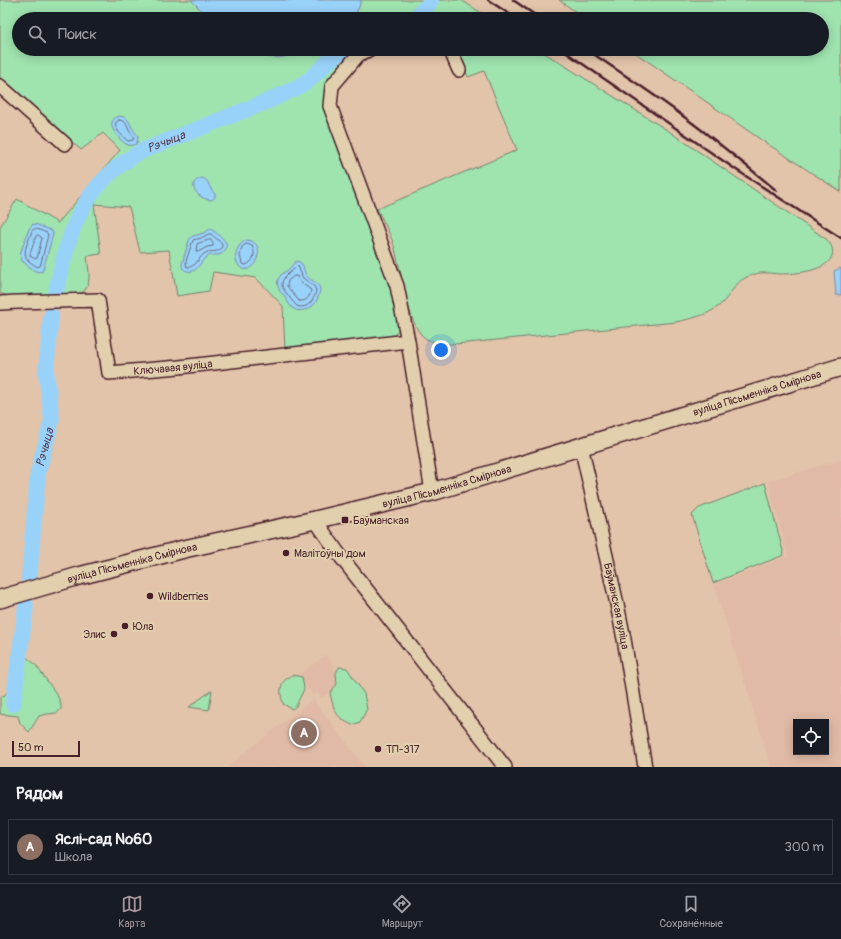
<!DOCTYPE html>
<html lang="ru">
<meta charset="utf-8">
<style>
body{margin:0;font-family:Pangolin,sans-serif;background:#20242c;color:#f1f3f6}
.controls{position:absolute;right:12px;bottom:12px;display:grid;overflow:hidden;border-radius:0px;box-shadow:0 2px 10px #0003}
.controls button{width:36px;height:36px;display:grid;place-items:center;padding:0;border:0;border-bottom:1px solid #363941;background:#171b24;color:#f1f3f6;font:20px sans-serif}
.scale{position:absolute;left:12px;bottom:10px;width:68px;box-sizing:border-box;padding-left:4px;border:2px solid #4a1f2b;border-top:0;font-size:11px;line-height:14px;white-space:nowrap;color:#4a1f2b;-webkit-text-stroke:3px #e1cfad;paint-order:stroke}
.you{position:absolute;left:441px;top:350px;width:14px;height:14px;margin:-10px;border:3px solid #fff;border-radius:50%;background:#1a73e8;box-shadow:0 0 0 6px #1a73e833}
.badge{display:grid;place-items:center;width:26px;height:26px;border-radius:50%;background:#a6949b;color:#fff;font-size:13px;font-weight:700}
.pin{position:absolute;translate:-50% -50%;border:2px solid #fff;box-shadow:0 1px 4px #0006}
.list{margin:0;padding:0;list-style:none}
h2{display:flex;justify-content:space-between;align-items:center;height:52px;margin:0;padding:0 16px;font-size:17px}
h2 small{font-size:13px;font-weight:400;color:#9ea1a6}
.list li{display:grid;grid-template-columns:26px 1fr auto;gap:12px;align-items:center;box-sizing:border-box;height:56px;margin:0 8px 8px;padding:0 8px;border:1px solid #363941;border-radius:0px}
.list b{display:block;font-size:15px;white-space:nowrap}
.list p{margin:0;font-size:13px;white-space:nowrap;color:#9ea1a6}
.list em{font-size:13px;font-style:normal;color:#9ea1a6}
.icon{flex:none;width:22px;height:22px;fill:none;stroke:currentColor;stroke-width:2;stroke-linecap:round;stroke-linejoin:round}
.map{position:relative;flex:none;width:841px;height:767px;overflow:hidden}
.search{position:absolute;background:#171b24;box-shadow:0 2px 10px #0003;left:12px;right:12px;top:12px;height:44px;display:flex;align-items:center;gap:10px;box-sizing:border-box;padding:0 14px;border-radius:22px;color:#9ea1a6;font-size:15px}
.sheet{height:116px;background:#171b24}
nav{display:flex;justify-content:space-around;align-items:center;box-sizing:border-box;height:56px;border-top:1px solid #363941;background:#171b24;font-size:11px;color:#9ea1a6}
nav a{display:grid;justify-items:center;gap:2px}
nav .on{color:#a6949b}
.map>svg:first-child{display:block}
.built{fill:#e0baa6;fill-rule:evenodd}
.green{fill:#9fe3af;stroke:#74816d}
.water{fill:#99d2f9;stroke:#798aa7}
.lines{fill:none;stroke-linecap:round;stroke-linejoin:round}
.shore{stroke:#6a677d;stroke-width:1}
.river{stroke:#99d2f9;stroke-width:16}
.minor-casing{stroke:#4a1f2b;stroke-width:16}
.major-casing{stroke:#4a1f2b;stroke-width:20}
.minor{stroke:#e1cfad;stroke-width:13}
.major{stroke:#e1cfad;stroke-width:17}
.rail{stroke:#4a1f2b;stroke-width:2.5}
.poi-dot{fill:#4a1f2b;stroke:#e1cfad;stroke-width:1.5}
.labels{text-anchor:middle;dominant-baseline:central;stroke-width:4;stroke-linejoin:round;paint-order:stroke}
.street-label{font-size:11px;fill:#4a1f2b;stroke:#e1cfad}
.poi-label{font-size:11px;fill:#4a1f2b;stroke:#e1cfad;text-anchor:start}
.water-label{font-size:12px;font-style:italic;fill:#563a4a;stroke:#e1cfad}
</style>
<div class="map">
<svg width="841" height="767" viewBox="0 0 841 767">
<rect width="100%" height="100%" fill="#e2c4aa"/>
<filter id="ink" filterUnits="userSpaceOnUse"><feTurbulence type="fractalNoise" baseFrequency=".025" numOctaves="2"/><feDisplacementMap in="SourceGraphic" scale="8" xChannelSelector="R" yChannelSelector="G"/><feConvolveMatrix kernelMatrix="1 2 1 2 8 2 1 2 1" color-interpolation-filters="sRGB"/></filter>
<g filter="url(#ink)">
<path class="built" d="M841 460V767H771L714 585 788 556 768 481ZM796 722H826V752H796Z
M326 655 345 681 322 698 318 692 313 695 298 675Z
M313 699 365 767H227Z"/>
<path class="green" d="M0 0H461L491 19H19V49H366L330 86 394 292 400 327 396 333 390 339 285 352 283 306 256 278 213 272 209 291 177 296 169 250 140 252 129 207 94 204 101 254 87 256C88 266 92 282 85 290 82 293 77 295 73 296L11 297 0 293V227L17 199 58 223 120 150 103 133 81 150 0 77Z
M559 0H841V192L763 141 630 49H822V19H586Z
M458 49H538L670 132 826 239C831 244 835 250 831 258 825 271 794 274 781 274 774 274 767 272 760 273 755 274 750 275 745 278 735 283 731 294 723 302 711 315 693 318 676 322L467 343C454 344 437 346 425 338 406 325 401 262 392 240 388 229 382 219 377 209L517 150 484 71 468 77Z
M765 483 784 555 713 583 692 515 699 508Z
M25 656 35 664 57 695 61 704V709L57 713 47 714 39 716 29 732 20 723 18 716 0 714V696L3 697 8 691 11 668 14 660Z
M339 667 347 668 364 694 367 709 360 722 352 725C335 717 334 710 330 693L337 684 336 673Z
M292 675 302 677 304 689 296 706 292 709 283 704C281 697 279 687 284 681 286 679 290 677 292 675Z
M212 690 209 710 189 707Z"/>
<path class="water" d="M191 0H361L359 7 353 19H210Z
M256 49H305C286 57 274 64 256 49Z
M119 116C128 117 129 121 132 128 134 131 136 134 138 136L137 143C134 145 131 146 128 145 125 144 122 141 120 139 113 131 106 121 119 116Z
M202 178C209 180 208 184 211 189 211 190 214 193 215 194V197L212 200C197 200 185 182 202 178Z
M33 224 38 225 52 231 53 234 47 256 42 272 35 271 22 261 20 254 29 229Z
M210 229C214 230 225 240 226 243 227 247 225 252 221 254 216 256 211 254 206 257 200 262 197 274 187 271 183 270 182 268 182 264L189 240C192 235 195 236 200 234 204 233 207 231 210 229Z
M246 240C272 242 251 281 239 266 232 257 237 245 246 240Z
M297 261C306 264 302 270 307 276 314 284 324 283 318 297 317 301 315 305 311 307 307 310 298 312 294 309 289 306 286 298 283 294 281 293 279 291 279 289 278 287 277 283 278 280 280 274 284 273 289 269 292 266 293 263 297 261Z
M841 268V295H836L834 271Z"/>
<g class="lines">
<path class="shore" d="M119 120C128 121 126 126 130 132 131 134 133 135 134 137L133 140 128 141C124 137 113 129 116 122 117 121 118 121 119 120Z
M34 229H37L47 233 48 235 41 263 40 266 38 267C18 257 26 249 32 231Z
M209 234H211C213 236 222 243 222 245 223 253 211 251 207 252 198 256 197 268 187 267L186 264V261L193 240 201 238Z
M38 235 41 237 42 238 37 258 35 259 30 256V254L36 236Z
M209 240H211L213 243V246L207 247 198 252 196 251 197 244Z
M247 244 252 246C256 253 254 262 246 265L242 264 240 255 242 247Z
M298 266 303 278 314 286 316 290C315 299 308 310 297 306 295 305 282 288 282 286 282 284 282 282 283 280 285 275 292 272 296 267Z
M294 276H297L300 282 311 290C310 297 306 302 299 301L287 286 288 281Z"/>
<g class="river">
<path d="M413 19 428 5 431 0"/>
<path id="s1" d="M55 296C69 231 80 185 142 151L266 102 296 88 309 80 331 59 345 49"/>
<path id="s2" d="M29 579 38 472 52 420 46 373 51 316"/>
<path d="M13 704 26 605"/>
</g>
<defs>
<g id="minor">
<path d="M370 49 358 55 332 86 330 106 397 286 408 341 432 492"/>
<path d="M450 49 459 70"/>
<path d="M0 86 65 144"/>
<path id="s3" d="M0 303C33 301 65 301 98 300L109 373 179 367 408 341"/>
<path id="s4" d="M581 446 617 604 624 639 645 767"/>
<path d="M315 520 341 557 505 767"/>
</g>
<g id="major">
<path id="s5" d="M0 599 79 576 184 549 315 520 432 492 841 367"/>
</g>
</defs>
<use href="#minor" class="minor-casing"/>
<use href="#major" class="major-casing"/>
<use href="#minor" class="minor"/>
<use href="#major" class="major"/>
<path class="rail" d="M488 0 517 19
M513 0 541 19
M561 49 735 169 841 238
M586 49C620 72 654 94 687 119 718 142 747 166 777 191"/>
</g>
</g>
<g class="poi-dot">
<rect x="341" y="516" width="8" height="8" rx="2"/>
<circle cx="286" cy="553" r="4"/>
<circle cx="150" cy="596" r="4"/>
<circle cx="125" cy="626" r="4"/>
<circle cx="114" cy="634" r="4"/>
<circle cx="378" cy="749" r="4"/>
</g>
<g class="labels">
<g class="street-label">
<text stroke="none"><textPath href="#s3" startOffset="236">Ключавая вуліца</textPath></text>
<text stroke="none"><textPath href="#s5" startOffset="785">вуліца Пісьменніка Смірнова</textPath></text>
<text stroke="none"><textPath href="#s5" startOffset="461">вуліца Пісьменніка Смірнова</textPath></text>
<text stroke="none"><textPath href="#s5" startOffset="137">вуліца Пісьменніка Смірнова</textPath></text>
<text stroke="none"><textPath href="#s4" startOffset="164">Баўманская вуліца</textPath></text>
</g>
<g class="poi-label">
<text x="353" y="520">Баўманская</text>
<text x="294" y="553">Малітоўны дом</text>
<text x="158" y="596">Wildberries</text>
<text x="133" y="626">Юла</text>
<text x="106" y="634" text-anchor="end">Элис</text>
<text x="386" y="749">ТП-317</text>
</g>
<g class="water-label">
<text stroke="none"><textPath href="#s1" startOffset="202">Рэчыца</textPath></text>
<text stroke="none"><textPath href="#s2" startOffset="133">Рэчыца</textPath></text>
</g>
</g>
</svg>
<div class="controls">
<button><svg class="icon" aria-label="locate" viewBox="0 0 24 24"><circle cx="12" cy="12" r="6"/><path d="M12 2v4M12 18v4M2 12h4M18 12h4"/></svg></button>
</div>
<div class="scale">50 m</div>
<div class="you"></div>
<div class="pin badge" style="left:304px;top:733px;background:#8d6e63">A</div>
<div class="search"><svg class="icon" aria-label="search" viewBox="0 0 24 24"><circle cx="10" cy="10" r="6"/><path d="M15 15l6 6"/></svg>Поиск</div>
</div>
<section class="sheet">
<h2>Рядом<small></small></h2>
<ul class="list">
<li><span class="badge" style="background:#8d6e63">A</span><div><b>Яслі-сад №60</b><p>Школа</p></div><em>300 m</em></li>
</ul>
</section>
<nav>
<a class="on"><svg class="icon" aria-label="map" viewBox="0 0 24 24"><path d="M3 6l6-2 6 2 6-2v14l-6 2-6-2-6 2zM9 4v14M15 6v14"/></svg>Карта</a>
<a><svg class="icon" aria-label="directions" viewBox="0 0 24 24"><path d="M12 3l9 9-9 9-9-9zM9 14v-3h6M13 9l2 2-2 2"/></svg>Маршрут</a>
<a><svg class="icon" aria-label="saved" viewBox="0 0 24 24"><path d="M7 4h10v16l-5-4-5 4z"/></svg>Сохранённые</a>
</nav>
